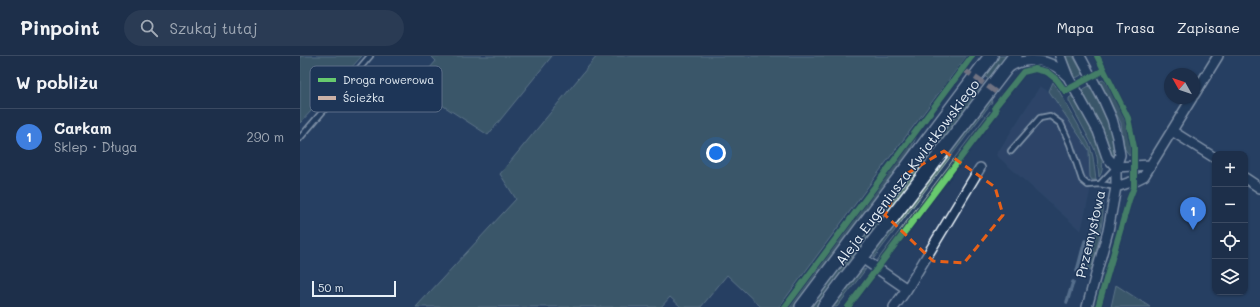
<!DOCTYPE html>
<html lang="pl">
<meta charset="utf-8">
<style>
body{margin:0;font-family:Mali,sans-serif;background:#2a3b54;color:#f1f3f6}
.controls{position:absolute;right:12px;bottom:12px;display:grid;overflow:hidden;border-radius:8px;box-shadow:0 1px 3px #0004}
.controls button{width:36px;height:36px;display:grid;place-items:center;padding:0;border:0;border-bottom:1px solid #3b4a62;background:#1d2f4a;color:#f1f3f6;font:20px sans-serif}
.compass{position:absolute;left:864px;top:12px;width:36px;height:36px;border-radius:50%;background:#1d2f4a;box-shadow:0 1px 3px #0004;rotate:310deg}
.scale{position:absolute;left:12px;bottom:10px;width:84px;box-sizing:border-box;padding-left:4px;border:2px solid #e8f1f8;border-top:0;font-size:11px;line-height:14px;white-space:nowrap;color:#e8f1f8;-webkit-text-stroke:3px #1d3557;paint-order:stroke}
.you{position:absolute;left:416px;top:97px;width:14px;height:14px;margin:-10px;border:3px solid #fff;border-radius:50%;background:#1a73e8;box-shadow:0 0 0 6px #1a73e833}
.badge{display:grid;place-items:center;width:26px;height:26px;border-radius:50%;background:#ff9aa2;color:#fff;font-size:13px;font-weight:700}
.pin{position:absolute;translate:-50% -33px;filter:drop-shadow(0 1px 2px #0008)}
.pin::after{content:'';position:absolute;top:21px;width:14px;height:12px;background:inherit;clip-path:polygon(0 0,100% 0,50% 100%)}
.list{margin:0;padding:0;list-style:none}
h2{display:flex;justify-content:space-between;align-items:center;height:52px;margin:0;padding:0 16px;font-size:17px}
h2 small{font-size:13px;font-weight:400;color:#a0a9b5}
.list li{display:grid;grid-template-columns:26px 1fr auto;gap:12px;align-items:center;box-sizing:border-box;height:56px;padding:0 16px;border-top:1px solid #3b4a62}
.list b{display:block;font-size:15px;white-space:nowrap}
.list p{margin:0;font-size:13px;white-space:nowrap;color:#a0a9b5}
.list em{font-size:13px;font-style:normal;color:#a0a9b5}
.icon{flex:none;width:22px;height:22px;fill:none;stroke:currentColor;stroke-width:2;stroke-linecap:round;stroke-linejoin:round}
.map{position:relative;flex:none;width:960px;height:251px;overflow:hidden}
header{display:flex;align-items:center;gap:24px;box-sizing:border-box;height:56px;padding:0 20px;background:#1d2f4a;border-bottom:1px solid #3b4a62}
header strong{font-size:19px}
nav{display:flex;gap:22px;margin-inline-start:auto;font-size:14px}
.search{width:280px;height:36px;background:#2a3b54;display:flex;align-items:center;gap:10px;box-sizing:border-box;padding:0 14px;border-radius:22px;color:#a0a9b5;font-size:15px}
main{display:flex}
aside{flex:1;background:#1d2f4a}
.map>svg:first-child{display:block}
.built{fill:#344b70}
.green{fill:#527272;stroke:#9db2b5}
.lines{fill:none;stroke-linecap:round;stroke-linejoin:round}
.stream{stroke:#8fa7be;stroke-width:3.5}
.lane-casing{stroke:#e8f1f8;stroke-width:8}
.street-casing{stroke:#e8f1f8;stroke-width:12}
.secondary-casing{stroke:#e8f1f8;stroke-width:16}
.lane{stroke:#1d3557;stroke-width:4.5}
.street{stroke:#1d3557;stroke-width:9}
.secondary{stroke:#1d3557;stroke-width:13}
.quiet{stroke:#cab0a6;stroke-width:5;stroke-dasharray:10 5;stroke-linecap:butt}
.cycleway-casing{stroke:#1d3557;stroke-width:8}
.cycleway{stroke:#67ca6e;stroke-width:6}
.marked{fill:none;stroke:#e86118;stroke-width:3;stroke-dasharray:8 5;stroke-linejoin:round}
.labels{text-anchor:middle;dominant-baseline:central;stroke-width:3;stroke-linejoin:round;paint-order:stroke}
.street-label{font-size:14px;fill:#e8f1f8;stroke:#1d3557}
.key{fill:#1d3557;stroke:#5a6d87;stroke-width:1}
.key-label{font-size:11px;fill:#e8f1f8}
</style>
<header>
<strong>Pinpoint</strong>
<div class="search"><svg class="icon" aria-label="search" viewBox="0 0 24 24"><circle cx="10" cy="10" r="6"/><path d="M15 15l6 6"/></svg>Szukaj tutaj</div>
<nav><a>Mapa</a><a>Trasa</a><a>Zapisane</a></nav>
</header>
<main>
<aside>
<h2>W pobliżu<small></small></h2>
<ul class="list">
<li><span class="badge" style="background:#3f7fe0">1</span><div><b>Carkam</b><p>Sklep · Długa</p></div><em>290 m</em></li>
</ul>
</aside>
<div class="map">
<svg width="960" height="251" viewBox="0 0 960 251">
<rect width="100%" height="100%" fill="#273f62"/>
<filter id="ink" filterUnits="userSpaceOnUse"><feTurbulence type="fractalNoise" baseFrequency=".025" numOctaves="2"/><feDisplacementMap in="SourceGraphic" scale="8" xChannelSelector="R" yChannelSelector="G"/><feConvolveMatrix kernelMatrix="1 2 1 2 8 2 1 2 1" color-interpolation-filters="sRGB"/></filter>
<g filter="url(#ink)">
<path class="built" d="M740 30 754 39 788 93 792 108 790 136 781 175 696 99Z"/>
<path class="green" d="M0 0H62L0 67Z
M131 0H252L188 79 142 49 115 29 136 5Z
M297 0H667L587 105 479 251H461L427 219 401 251H381L370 241 361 251H116L216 143 200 118Z
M699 0H707L689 23 684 20Z
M764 0H773L783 18 776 22Z
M803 24 805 25C818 48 833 73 830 100L824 92 821 67 800 25Z
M753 26 758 33 790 90 793 101 796 124H792L790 121 789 94 749 35Z
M789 30C801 51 816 76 815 101H813L804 75 782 34Z
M675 31 681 35 518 251H510Z
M772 40C781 57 813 104 799 121L797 101 794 92 769 45V42Z
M690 42 692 46 574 202V195Z
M690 55 692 57 578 208 576 206Z
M616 81 606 104 495 251H490Z
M799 137 802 139C807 156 796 195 792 212L787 216C794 190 798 164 799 137Z
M566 213 537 251H532L560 215Z
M816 229 850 251H811Z"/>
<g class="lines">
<path class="stream" d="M777 215 785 185
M767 246 773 226"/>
<defs>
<path id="lane" d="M0 82 70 0
M711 95 740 62 750 60 761 68 770 88 782 124 788 129 800 128 816 131
M800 128 815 112"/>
<path id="street" d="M760 0 768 21 798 75 807 101 816 111
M780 0 804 45 812 63 817 81 820 99 816 111V131L808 175 787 251
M707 13C720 2 742 2 756 11 760 13 764 18 768 21
M894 39 918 0
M872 75 915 102
M816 111 850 109
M945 122 960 132
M816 131 834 125 844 120 892 42
M562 202 607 233 594 251
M607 233 680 112"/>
<path id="secondary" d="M502 251 691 0
M524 251 715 0"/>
</defs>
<use href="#lane" class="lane-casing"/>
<use href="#street" class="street-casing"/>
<use href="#secondary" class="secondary-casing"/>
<use href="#lane" class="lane"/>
<use href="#street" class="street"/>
<use href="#secondary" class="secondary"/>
<path class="quiet" d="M663 13 703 41"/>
<defs>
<path id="cycleway" d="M485 251 672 0
M548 251 696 55 695 51 723 16 735 13 747 16 757 24 765 35 804 14 797 0
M798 251 829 144 834 131V91L828 62 804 14"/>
</defs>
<use href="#cycleway" class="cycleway-casing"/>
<use href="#cycleway" class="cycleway"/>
</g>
</g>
<path d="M0 0H960V251H0ZM644 95 695 131 703 159 664 207 633 205 585 159 603 120Z" fill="#273f62" fill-opacity=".55" fill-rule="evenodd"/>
<path class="marked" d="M644 95 695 131 703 159 664 207 633 205 585 159 603 120Z"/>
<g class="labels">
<g class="street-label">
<text transform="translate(607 116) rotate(-53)">Aleja Eugeniusza Kwiatkowskiego</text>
<text transform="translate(790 178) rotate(-77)">Przemysłowa</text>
</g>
</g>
<rect x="10" y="10" width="132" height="46" rx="6" class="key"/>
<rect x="18" y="22" width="18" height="4" fill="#67ca6e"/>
<rect x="18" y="40" width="18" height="4" fill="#cab0a6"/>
<g class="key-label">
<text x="43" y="28">Droga rowerowa</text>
<text x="43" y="46">Ścieżka</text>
</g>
</svg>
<div class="controls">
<button>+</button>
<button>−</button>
<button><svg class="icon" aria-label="locate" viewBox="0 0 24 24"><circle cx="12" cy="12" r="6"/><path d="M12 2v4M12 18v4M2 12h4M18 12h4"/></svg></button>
<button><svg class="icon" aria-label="layers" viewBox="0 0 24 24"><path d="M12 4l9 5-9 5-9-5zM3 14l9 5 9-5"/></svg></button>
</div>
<svg class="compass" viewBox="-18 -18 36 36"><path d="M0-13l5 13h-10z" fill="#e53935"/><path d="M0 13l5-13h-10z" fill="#a0a9b5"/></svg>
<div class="scale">50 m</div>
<div class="you"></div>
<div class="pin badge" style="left:893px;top:174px;background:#3f7fe0">1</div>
</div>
</main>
